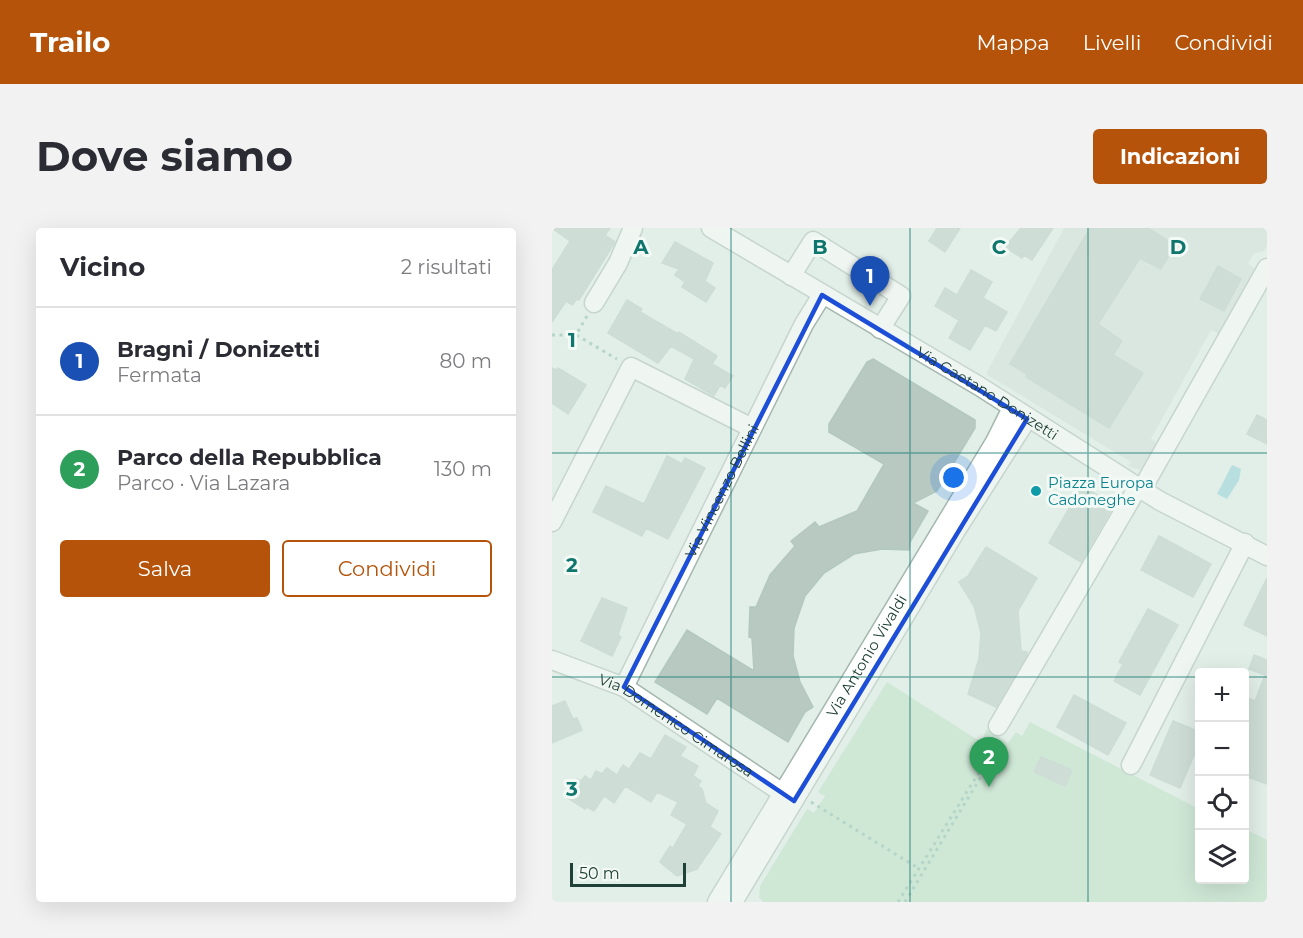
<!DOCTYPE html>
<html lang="it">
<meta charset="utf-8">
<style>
body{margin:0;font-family:Montserrat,sans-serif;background:#f2f2f3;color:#2b2b33}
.controls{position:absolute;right:18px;bottom:18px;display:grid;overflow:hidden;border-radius:6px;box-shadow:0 6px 24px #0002}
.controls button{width:54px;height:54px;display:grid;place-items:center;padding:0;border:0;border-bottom:2px solid #e1e1e2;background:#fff;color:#2b2b33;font:30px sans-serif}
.scale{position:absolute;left:18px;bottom:15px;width:116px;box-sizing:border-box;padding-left:6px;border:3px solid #204137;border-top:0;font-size:16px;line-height:21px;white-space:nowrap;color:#204137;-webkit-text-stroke:4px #f3faf6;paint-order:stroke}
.you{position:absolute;left:402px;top:250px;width:21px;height:21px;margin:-15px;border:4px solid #fff;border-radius:50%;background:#1a73e8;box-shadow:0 0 0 9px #1a73e833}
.badge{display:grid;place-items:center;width:39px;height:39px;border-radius:50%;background:#b45309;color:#fff;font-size:20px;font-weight:700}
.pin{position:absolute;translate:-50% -50px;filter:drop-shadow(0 2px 3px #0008)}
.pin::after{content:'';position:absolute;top:32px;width:21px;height:18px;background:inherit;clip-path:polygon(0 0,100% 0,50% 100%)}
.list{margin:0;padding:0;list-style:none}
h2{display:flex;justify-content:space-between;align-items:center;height:78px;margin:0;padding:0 24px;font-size:26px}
h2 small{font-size:20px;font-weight:400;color:#7c7c81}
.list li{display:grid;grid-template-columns:39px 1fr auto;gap:18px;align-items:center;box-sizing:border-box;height:108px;padding:0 24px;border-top:2px solid #e1e1e2}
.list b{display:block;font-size:22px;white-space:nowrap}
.list p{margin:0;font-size:20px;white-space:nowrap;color:#7c7c81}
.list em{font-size:20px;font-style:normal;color:#7c7c81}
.actions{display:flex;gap:12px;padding:18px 24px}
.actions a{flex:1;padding:14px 0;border:2px solid #b45309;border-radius:6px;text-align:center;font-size:21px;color:#b45309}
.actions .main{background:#b45309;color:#fff}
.icon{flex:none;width:33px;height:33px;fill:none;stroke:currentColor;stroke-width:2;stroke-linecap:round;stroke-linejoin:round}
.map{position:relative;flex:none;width:715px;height:674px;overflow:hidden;border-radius:6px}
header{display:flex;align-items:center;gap:36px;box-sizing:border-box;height:84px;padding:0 30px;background:#b45309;color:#fff}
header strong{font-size:28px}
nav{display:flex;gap:33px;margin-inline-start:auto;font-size:21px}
.intro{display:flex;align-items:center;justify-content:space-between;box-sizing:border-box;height:144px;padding:0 36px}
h1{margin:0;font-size:42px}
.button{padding:15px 27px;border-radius:6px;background:#b45309;color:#fff;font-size:21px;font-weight:700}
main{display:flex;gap:36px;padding:0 36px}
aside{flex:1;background:#fff;border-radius:6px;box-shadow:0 6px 24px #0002}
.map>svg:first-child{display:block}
.built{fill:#d0ded7}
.green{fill:#b8e1c2}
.water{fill:#84cdd8}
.building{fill:#b7c9c1;stroke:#b3c8bf;stroke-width:1.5}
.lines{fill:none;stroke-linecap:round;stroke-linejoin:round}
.minor-casing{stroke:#a4b7af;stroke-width:21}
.path{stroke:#7fb5a2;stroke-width:3;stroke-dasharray:3 4.5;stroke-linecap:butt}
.minor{stroke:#fff;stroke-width:18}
.marked{fill:none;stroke:#1d4ed8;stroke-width:4.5;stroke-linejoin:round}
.grid{fill:none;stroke:#0f766e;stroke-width:1.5;stroke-opacity:0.55}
.culture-dot{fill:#0f9aa8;stroke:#f3faf6;stroke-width:2}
.labels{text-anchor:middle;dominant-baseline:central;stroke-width:6;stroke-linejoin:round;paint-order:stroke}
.street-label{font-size:15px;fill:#204137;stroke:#f3faf6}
.culture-label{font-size:15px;fill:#0d838f;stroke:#f3faf6;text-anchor:start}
.grid-label{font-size:20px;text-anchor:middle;font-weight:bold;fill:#0f766e;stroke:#f3faf6;stroke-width:6;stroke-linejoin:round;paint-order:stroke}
</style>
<header>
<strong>Trailo</strong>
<nav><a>Mappa</a><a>Livelli</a><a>Condividi</a></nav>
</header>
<div class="intro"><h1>Dove siamo</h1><a class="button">Indicazioni</a></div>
<main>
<aside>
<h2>Vicino<small>2 risultati</small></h2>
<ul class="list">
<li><span class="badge" style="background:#1a4fb4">1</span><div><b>Bragni / Donizetti</b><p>Fermata</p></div><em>80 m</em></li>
<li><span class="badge" style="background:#2e9e5b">2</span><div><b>Parco della Repubblica</b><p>Parco · Via Lazara</p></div><em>130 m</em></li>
</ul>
<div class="actions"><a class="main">Salva</a><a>Condividi</a></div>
</aside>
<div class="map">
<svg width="715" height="674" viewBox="0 0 715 674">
<rect width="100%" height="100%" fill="#e2eee8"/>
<path class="built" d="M512 0H715V17L712 23 701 26 696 36 706 42 671 108 659 102 599 211 609 218 591 243 576 238 579 234 434 146Z"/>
<path class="green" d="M335 454 429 514 435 501 456 515 464 504 470 508 478 494 647 581 648 652H692L693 601 715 612V674H211L207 669 208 658 255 581 262 585 273 568 266 564Z"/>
<path class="water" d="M680 237 689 241 687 252 675 271 665 266Z"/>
<path class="building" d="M0 0H58L53 7 63 14 27 72 25 71 20 77 14 73 0 94V42L18 13Z
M385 0H408L393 24 377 13Z
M469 0H501L480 32 472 27 470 30 453 19Z
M538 0H596L623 17 609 41 588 30 546 96 570 113 561 127 591 145 557 200 474 149 475 146 458 136Z
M123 14 161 35 153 53 163 60 154 74 130 59 133 54 123 47 127 41 110 35Z
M666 38 689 51 672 83 648 71Z
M419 42 440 54 431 70 455 84 444 103 433 97 418 122 397 110 407 92 383 78 393 60 405 67Z
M75 72 90 81 88 84 126 106 127 104 165 128 160 136 181 148 173 160 168 157 162 168 133 151 142 131 119 118 106 135 56 105Z
M321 131 423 192V200L385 263 361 275 376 283 358 314 357 322 330 321 302 326 272 345 253 368 242 400 241 428 248 454 261 479 253 484 236 514 165 470 155 486 103 454 135 402 202 443 200 410 197 409 198 379H204L218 347 243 318 239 313 263 294 267 299 305 283 332 236 277 204V196L315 134Z
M0 140 4 142 6 140 34 157 16 186 0 175Z
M705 187 715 192V216L695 206Z
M115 228 130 236 133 230 153 240 116 311 94 300 90 308 41 284 54 258 92 276Z
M530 258 562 277 529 334 497 315Z
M607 308 659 336 641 369 589 342Z
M434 319 485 350 466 383 469 423 475 424V427L444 479 416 466 427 431 429 405 422 378 407 354 416 348Z
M715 350V408L692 397Z
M50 370 75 380 66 407 69 409 60 428 29 413Z
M596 381 626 397 588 467 562 453 571 436 567 434Z
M702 427 715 432V556L693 548V469L703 473 713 447 697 441Z
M522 467 574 495 556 527 505 499Z
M13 473 21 491 25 490 30 502 0 515V478Z
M621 493 648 504V513L628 560 598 547Z
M113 507 134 519 128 528 146 538 141 548 149 553 146 558 150 561 154 575 166 583 158 599 169 606 145 641 125 648 108 634 118 618 121 620 135 596 119 587 126 574 105 564 99 574 73 558 62 575 52 568 42 583 35 579 33 581 14 569 25 551 29 553 33 548 39 552 44 543 50 546 55 540 65 547 71 537 77 541 88 525 99 531Z
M489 529 520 542 513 558 482 544Z"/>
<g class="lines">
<defs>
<g id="minor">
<path id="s1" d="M159 0 427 158 608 273 715 328"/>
<path d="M239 48 261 13 349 68 328 101"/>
<path d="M42 75 66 35 81 0"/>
<path d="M590 261 715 40"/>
<path d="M0 294 79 139 200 200"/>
<path id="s2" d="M0 432 72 459 241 572"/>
<path id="s3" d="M72 459 252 96 270 67"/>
<path d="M446 498 586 259"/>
<path d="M579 537 693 315"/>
<path id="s4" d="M165 674 443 214 460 180"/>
<path d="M181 674 403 304 475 191"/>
</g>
</defs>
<use href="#minor" class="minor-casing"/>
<path class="path" d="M35 88 24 107 65 131
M0 107H24
M259 574 366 640
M346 674 446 514
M353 674 450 514"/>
<use href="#minor" class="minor"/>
</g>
<path d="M0 0H715V674H0ZM270 67 475 191 242 573 72 459Z" fill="#e2eee8" fill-opacity=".55" fill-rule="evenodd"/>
<path class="marked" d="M270 67 475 191 242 573 72 459Z"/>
<path class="grid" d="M179 0V674M358 0V674M536 0V674M0 225H715M0 449H648M692 449H715"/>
<circle class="culture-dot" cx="484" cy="263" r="6"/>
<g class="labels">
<g class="street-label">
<text stroke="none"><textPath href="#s1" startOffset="322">Via Gaetano Donizetti</textPath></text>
<text stroke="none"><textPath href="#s3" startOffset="219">Via Vincenzo Bellini</textPath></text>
<text stroke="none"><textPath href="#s4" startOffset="288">Via Antonio Vivaldi</textPath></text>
<text stroke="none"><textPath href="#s2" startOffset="141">Via Domenico Cimarosa</textPath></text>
</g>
<g class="culture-label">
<text x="496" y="254">Piazza Europa<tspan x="496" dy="17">Cadoneghe</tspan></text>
</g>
</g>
<g class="grid-label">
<text x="89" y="26">A</text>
<text x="268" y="26">B</text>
<text x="447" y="26">C</text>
<text x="626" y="26">D</text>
<text x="20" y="119">1</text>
<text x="20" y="344">2</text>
<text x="20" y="568">3</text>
</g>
</svg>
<div class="controls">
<button>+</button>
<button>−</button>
<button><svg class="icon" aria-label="locate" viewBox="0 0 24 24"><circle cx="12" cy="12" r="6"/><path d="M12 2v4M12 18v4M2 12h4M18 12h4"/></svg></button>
<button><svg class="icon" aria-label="layers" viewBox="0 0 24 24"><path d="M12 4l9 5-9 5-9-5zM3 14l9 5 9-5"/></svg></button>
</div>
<div class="scale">50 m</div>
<div class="you"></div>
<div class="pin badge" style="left:318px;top:78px;background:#1a4fb4">1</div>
<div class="pin badge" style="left:437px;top:559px;background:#2e9e5b">2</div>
</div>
</main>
